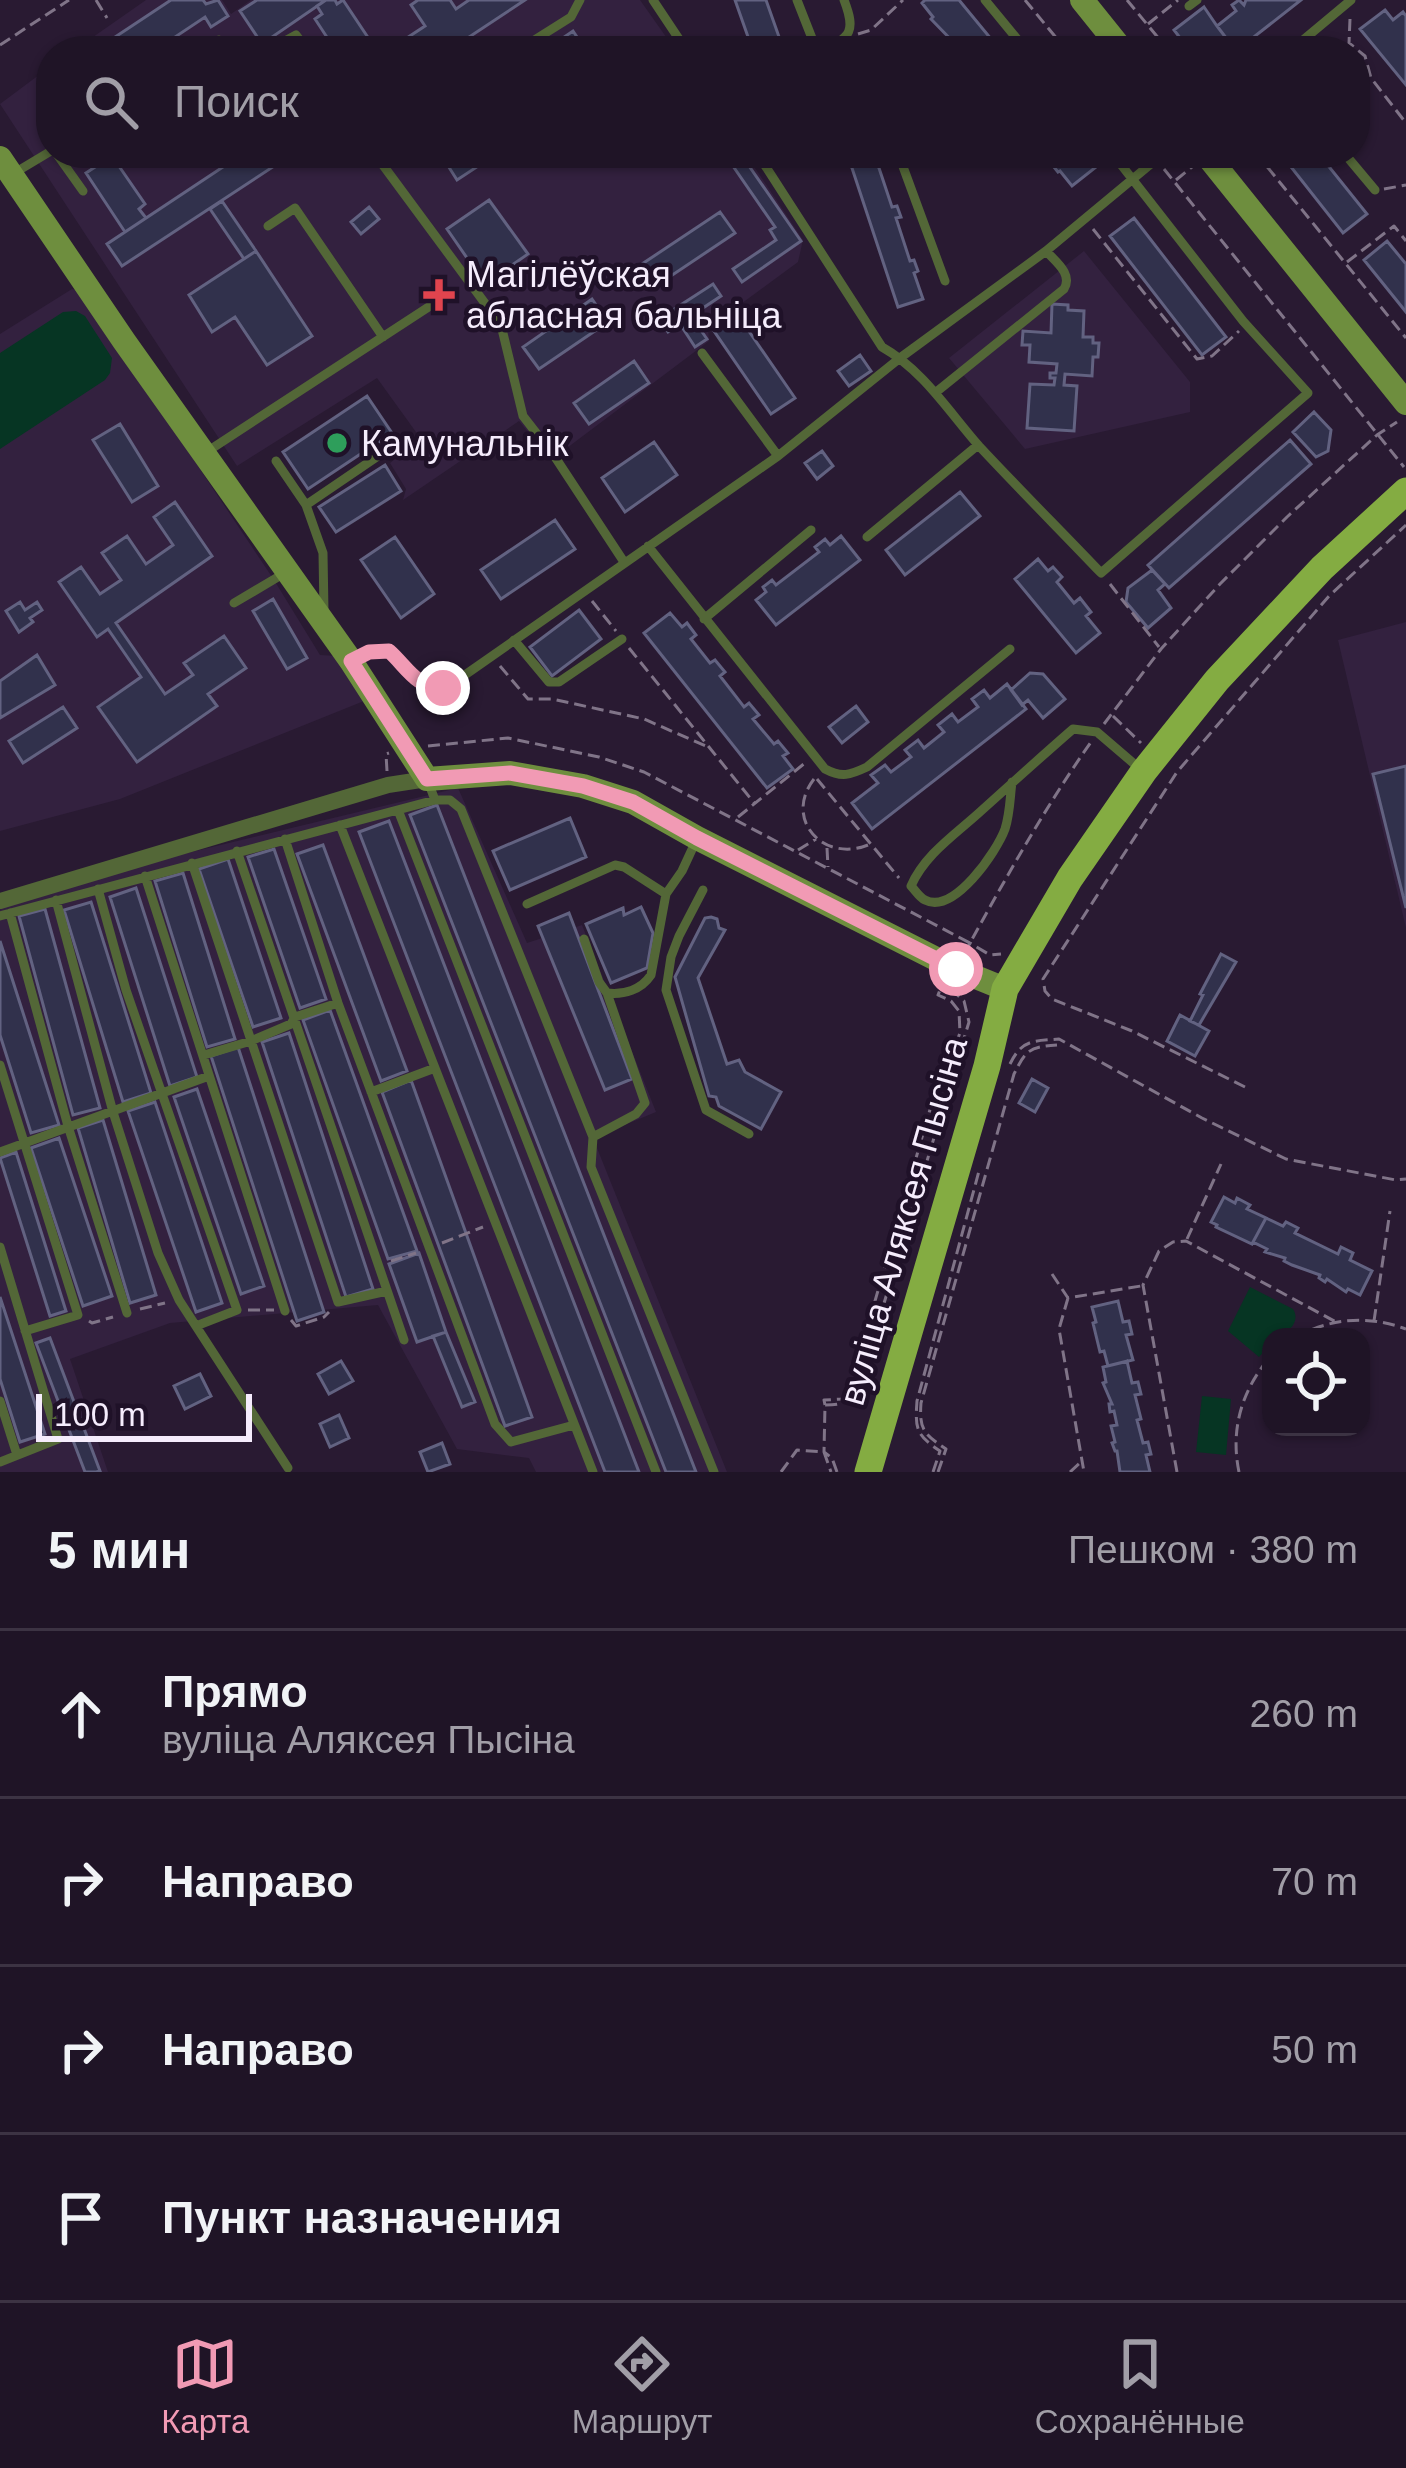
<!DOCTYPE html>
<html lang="ru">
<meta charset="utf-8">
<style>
body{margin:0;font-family:Arial,sans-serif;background:#2c2132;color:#f1f3f6}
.controls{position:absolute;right:36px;bottom:36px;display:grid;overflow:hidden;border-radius:24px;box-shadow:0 3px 9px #0004}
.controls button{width:108px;height:108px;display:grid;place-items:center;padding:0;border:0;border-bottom:3px solid #3c3343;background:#1f1426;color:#f1f3f6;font:60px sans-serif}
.scale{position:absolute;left:36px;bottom:30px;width:216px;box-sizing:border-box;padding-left:12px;border:6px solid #f5ecfc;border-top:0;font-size:33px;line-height:42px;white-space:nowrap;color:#f5ecfc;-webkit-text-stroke:9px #1f1128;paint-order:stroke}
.stop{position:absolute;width:36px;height:36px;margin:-27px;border:9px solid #f19ab4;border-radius:50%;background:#fff}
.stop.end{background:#f19ab4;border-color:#fff;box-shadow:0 3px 12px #0008}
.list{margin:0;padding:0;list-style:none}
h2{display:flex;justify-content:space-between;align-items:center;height:156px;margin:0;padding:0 48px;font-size:51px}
h2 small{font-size:39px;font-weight:400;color:#a19ea7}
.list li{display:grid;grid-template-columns:78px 1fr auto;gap:36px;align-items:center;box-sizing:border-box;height:168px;padding:0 48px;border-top:3px solid #3c3343}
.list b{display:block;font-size:45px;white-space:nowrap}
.list p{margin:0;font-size:39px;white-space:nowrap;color:#a19ea7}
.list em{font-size:39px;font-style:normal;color:#a19ea7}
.icon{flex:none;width:66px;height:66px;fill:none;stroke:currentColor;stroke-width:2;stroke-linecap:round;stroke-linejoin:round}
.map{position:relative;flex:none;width:1406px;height:1472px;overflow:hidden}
.search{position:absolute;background:#1f1426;box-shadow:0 3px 9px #0004;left:36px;right:36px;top:36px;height:132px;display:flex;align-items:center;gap:30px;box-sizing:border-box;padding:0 42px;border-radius:48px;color:#a19ea7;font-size:45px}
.sheet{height:828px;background:#1f1426}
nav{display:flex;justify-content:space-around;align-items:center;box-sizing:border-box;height:168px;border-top:3px solid #3c3343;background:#1f1426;font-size:33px;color:#a19ea7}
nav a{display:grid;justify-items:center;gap:6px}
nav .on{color:#f19ab4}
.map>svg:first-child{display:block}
.built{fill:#33213f}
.green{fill:#063523}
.building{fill:#31314c;stroke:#626281;stroke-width:3}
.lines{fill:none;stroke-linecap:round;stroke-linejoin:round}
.path{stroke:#807488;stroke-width:3;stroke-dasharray:12 6;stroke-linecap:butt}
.service{stroke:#536737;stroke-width:9}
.minor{stroke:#536737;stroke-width:16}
.secondary{stroke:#6e8e3e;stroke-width:24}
.primary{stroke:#84ac42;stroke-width:27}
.route{stroke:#f19ab4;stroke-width:15}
.health-dot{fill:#e0444e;stroke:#1f1128;stroke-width:4.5}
.leisure-dot{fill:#2e9e5b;stroke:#1f1128;stroke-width:4.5}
.labels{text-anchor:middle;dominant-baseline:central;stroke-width:9;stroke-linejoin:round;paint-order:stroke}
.poi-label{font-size:36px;fill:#f5ecfc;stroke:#1f1128;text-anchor:start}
.street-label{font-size:36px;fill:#f5ecfc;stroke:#1f1128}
</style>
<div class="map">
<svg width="1406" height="1472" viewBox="0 0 1406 1472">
<rect width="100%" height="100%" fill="#291a32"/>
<path class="built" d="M146 0H222L231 14 251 0H640L676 51H73Z
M51 66V153H745L803 240 798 262 708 328 709 341 551 460 519 421 403 500 406 489 390 463 421 439 377 378 237 466 0 104Z
M1084 251 1190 382V412L1025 449 949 358Z
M72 289 81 291 274 580 320 655 337 656 364 701 120 799 0 831V334Z
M1406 622V928L1338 640Z
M458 788 527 943 582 925 656 1112 593 1138 727 1472H536L529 1458 457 1449 378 1305 170 1323 70 1359 108 1472H0V898Z"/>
<path class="green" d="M76 311 85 316 112 358 110 373 105 380 0 449V353L63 312Z
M1250 1287 1293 1309C1302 1323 1285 1337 1271 1337V1344L1259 1357 1228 1331Z
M1202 1396 1231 1399 1226 1455 1196 1452Z"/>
<path class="building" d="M171 0H203L206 4 218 0 228 16 211 27 205 17 160 47 163 51H94Z
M257 0H326L262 44 240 11Z
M326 0H335L337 4 343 0 377 51H336L315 19 322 14 317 6Z
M418 0H450L456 9 469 0H525L448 51H387L425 26 411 5Z
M735 0H766L784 51H753Z
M925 0H959L1001 51H962L931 19 933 17 922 3Z
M1239 0 1244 5 1246 0H1301L1236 51 1217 26 1236 11 1232 5Z
M1204 7 1217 26 1236 51H1190L1174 30Z
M1385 10 1393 20 1403 12 1406 16V85L1360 29Z
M573 31 583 46 580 48 582 51H551L559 45 557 42Z
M244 153H294L122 266 107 244Z
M440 153H498L457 180Z
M724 153H740L801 241 742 282 733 269 776 240 770 230 775 227Z
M847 153H879L881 157 876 159 892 207 897 206 901 217 896 218 910 261 914 260 918 271 914 273 923 299 898 307Z
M1045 153H1085L1096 167 1072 186 1060 171 1058 172 1045 156Z
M1280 153H1318L1367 214 1343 233Z
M112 156 145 204 139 209 146 218 125 232 86 173Z
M489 200 528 254 485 284 447 229Z
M222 201 256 251 244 259 210 209Z
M369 207 379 219 361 234 351 222Z
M720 212 735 233 653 288 639 266Z
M1134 218 1226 337 1202 355 1110 236Z
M1387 241 1406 264V312L1364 260Z
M256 251 312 336 267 365 235 317 212 332 189 295Z
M713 284 721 296 691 316 707 339 695 347 680 324 668 332 659 319Z
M592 299 608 322 539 369 523 347Z
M1052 304 1068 305V310L1084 311 1083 337H1093V343H1099L1098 357H1093L1092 376 1065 374 1064 385 1077 386 1074 431 1027 428 1030 384 1054 385 1055 378H1050V373H1056L1057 364 1029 362 1030 345H1022L1023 331 1051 333Z
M737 314 795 398 771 414 714 331Z
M860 355 871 371 849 386 838 371Z
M634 361 649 383 589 424 574 403Z
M367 396 392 433 308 489 283 452Z
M1314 412 1331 430 1328 451 1316 457 1293 432Z
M120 424 158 486 132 502 93 440Z
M1290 440 1311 464 1169 588 1148 565Z
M654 442 677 475 625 512 602 478Z
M822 451 833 466 817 479 805 463Z
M385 465 401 491 336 532 319 507Z
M960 492 980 516 905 575 886 550Z
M175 502 212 556 116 623 165 694 193 675 184 663 224 636 246 668 208 694 217 706 137 762 98 707 141 677 108 629 97 637 59 582 81 567 100 594 121 580 102 553 127 536 146 564 173 545 154 517Z
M555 520 575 549 501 599 481 570Z
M841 536 860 560 776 625 756 600 766 592 763 587 772 580 776 585 819 552 815 547 825 539 830 545Z
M395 537 434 594 401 618 361 560Z
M1038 559 1048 571 1053 567 1062 577 1057 582 1074 603 1080 598 1091 612 1086 616 1100 633 1076 653 1015 579Z
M1152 570 1165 584 1158 590 1171 608 1148 628 1126 602 1128 588Z
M273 599 307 658 287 669 253 611Z
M20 602 25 610 37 602 42 610 30 618 33 622 19 632 6 611Z
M579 610 601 639 552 676 530 647Z
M670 613 682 627 687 623 696 635 691 639 710 663 715 660 725 672 720 676 744 707 749 703 759 715 753 719 774 744 778 741 788 753 783 756 793 769 767 788 644 633Z
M37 655 55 685 0 718V681Z
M1030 673 1043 674 1065 699 1043 718 1028 700 1022 705 1011 690Z
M1007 684 1026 709 872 829 852 803 878 783 871 775 885 765 891 772 911 757 905 750 918 740 924 748 944 732 938 725 952 714 958 722 978 707 972 699 984 690 990 698Z
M856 706 868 722 842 743 829 727Z
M63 707 77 728 23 763 9 741Z
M1406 766V908L1373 774Z
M437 805 696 1472H666L410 815Z
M570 818 586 857 510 890 493 851Z
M389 821 639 1472H605L359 832Z
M323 845 407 1071 381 1081 297 854Z
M274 849 326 999 300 1008 248 857Z
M228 859 281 1018 253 1027 199 869Z
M183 873 235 1039 207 1047 155 881Z
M136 888 197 1077 170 1086 110 897Z
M91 902 151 1093 123 1102 64 910Z
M641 907 653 933 647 968 611 983 586 924 623 908 624 915Z
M45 909 100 1108 73 1115 19 916Z
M569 913 632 1079 605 1090 538 926Z
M711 917 717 919 719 928 725 930 698 978 727 1064 739 1060 745 1072 781 1092 761 1129 719 1106 716 1097 709 1096 675 977 705 918Z
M0 941 59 1125 31 1133 0 1035Z
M1221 954 1236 962 1199 1025 1190 1021 1203 995 1200 994Z
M330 1010 417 1251 388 1259 303 1020Z
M1180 1015 1209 1031 1195 1056 1167 1041Z
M289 1033 373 1289 346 1297 262 1042Z
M238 1047 324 1312 297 1321 211 1056Z
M1032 1079 1048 1088 1035 1112 1019 1103Z
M411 1080 532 1417 505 1426 382 1092Z
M197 1089 264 1286 241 1294 174 1097Z
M155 1102 222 1303 196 1312 128 1111Z
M103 1120 156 1295 130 1303 78 1128Z
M59 1138 112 1296 83 1306 31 1148Z
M16 1152 66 1311 50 1316 0 1158Z
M1224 1197 1235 1203 1237 1198 1250 1205 1247 1209 1266 1218 1252 1244 1216 1227 1217 1225 1211 1222Z
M1266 1218 1283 1226 1286 1222 1298 1228 1295 1233 1338 1254 1341 1247 1353 1253 1350 1260 1372 1271 1360 1295 1348 1289 1346 1292 1327 1279 1325 1282 1319 1278 1320 1275 1292 1265 1284 1261 1285 1258 1265 1252 1267 1249 1253 1242Z
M419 1253 446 1332 417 1342 389 1264Z
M0 1297 45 1434 20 1442 0 1379Z
M1118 1301 1123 1322 1129 1321 1132 1334 1126 1335 1133 1360 1108 1366 1104 1351 1100 1352 1093 1323 1096 1322 1092 1307Z
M446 1332 475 1402 462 1407 433 1336Z
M50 1338 100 1471 96 1472H85L36 1343Z
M341 1361 353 1381 329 1394 318 1374Z
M1127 1361 1132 1383 1138 1382 1141 1394 1135 1395 1141 1419 1137 1420 1143 1443 1148 1442 1151 1454 1146 1455 1150 1472H1120L1117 1451H1115L1112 1443 1115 1442 1111 1426 1117 1425 1114 1411 1110 1412 1109 1404H1112L1103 1383 1106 1382 1103 1367Z
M200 1374 211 1396 185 1409 174 1386Z
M339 1415 349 1438 330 1447 320 1424Z
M442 1443 450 1464 428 1472 420 1452Z"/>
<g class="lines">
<path class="path" d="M96 0 107 18
M1025 0 1067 51
M1127 0 1169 51
M1350 19 1349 43 1365 56 1371 78 1406 123
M1148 24 1178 0
M858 34 871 30 903 0
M0 45 69 0
M1256 153 1406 338
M1164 169 1404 467
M1176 180 1192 167
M1384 189 1406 185
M1093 229 1197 359 1212 356 1239 331
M1347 262 1394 226 1406 241
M1110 584 1159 647
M592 601 616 631
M629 648 755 804
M500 666 528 699H552L644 719 708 747
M1113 716 1141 743
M1104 724 1161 649 1220 584 1287 517 1377 435 1397 422
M428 746 508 738 599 757 644 772 970 943C1008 874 1046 806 1091 742
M387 771 386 754 389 753
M814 779C783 819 823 863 868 845
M817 779 899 878
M738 817 805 763
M827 848 828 867
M798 850 816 839
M965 952 970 943 990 955 1001 954
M1010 1064C1022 1039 1034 1041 1059 1039L1202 1118 1286 1159 1396 1180 1406 1179
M1245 1087 1132 1031 1052 999 1045 991 1043 979 1177 772 1329 596 1406 525
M1187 1239 1221 1164
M442 1243 483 1227
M391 1261 416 1253
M1052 1274 1068 1298 1141 1286
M1068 1298 1059 1329 1084 1472
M140 1309 165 1303
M248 1310H274
M291 1320 296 1326 324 1317 329 1312
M89 1321 92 1323 113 1317
M1374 1321 1390 1211
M1296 1337C1331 1318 1368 1315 1406 1329
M825 1405 824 1400 843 1399 850 1388 931 1106 960 1033 959 1011 951 1001 938 995 942 985
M781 1472 797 1450 824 1452 831 1472
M837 1472 832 1458 824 1452 825 1405C843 1405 850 1402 859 1386L969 1022 964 1001 949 987
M933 1472 940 1451C916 1435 915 1429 917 1401L979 1171
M938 1472 946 1449C924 1434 919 1430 921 1403L1014 1074C1026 1050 1029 1047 1057 1045
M1070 1472 1082 1461
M1177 1472 1143 1285 1159 1251 1173 1242 1186 1241 1336 1322
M1239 1472C1230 1429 1242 1389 1271 1356"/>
<path class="service" d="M653 0 687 51
M797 0 817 51
M985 0 1027 51
M1189 6 1197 0
M219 40 229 51
M267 51 296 35 308 51
M517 51 571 17 580 0
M823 51C851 37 856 31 844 0
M1290 51 1351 0
M1355 103 1363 112
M56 153 83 191
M374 153 501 325 523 416 555 457 624 562
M757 153 882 347C923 370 949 412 979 446 1019 489 1061 531 1101 573L1308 393 1243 321 1112 153
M898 153 945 281
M1344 153 1375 190
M16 172 51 151
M268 226 295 208 383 337
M702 353 778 456
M935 393 1064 289C1073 274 1056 262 1046 251
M208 451 450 293
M276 461 306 505 323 553 324 612
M306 505 403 439
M867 537 978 445
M648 546 825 769C842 778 850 775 867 767L1010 649
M234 603 283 574
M704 619 811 530
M514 640 549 682H559L622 639
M356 658C363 655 374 649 383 650 414 653 404 710 462 677L778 456 900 358 1046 251 1164 153
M1012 782C1010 797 1010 814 1005 829 997 851 954 915 925 900 919 897 916 891 911 886 925 854 956 834 981 811 1012 783 1042 756 1073 729L1097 732 1139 768
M435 800H450L461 809 593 1137 591 1167 714 1472
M398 810 656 1472
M340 825 593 1472
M285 839 338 1003 495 1424 511 1442 574 1425
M237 851 404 1340
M192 863 338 1302 387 1291
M145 876 285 1311
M98 889 126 990 237 1310 196 1326
M703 890 679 936 671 957 666 990 706 1110 749 1134
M56 900 113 1112 158 1253 179 1300 288 1468
M527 904 615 865 624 867 666 894
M10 913 68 1126 127 1313
M0 916 435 800 427 779
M584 939 599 982 607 993C624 995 641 990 651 975L666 894 682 871 695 843
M204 1055 251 1041 291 1024 295 1017 338 1003
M0 1065 78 1315 25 1331
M371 1092 435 1068
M593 1137 636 1114 645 1103 607 993
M0 1152 209 1076
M0 1247 58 1439 0 1462
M0 1401 17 1455"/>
<path class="minor" d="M0 901 388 785 427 779"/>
<path class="secondary" d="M1082 0 1123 51
M1205 153 1406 403
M0 158 124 341 351 661 427 779 510 773 583 786 633 802 697 838 956 969 1005 989"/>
<path class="primary" d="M868 1472 987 1066 1005 989 1070 878 1144 771 1217 680 1322 568 1406 491"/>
</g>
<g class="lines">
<path class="route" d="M443 688C416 688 407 667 389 651L369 652 351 661 427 779 510 773 583 786 633 802 697 838 956 969"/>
</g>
<path class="health-dot" d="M433 277h12v12h12v12h-12v12h-12v-12h-12v-12h12z"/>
<circle class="leisure-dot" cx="337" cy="443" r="12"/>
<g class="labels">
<g class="poi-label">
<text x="466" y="274">Магілёўская<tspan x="466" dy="41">абласная бальніца</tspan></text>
<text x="361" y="443">Камунальнік</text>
</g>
<g class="street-label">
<text transform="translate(903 1221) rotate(-74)">вуліца Аляксея Пысіна</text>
</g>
</g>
</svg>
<div class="controls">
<button><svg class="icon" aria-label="locate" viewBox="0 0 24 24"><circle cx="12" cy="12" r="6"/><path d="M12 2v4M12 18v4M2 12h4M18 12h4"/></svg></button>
</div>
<div class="scale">100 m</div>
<div class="stop" style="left:956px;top:969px"></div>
<div class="stop end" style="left:443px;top:688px"></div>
<div class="search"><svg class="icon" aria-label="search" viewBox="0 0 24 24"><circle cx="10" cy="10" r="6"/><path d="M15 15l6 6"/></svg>Поиск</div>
</div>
<section class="sheet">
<h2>5 мин<small>Пешком · 380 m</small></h2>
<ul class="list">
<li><svg class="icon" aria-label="ahead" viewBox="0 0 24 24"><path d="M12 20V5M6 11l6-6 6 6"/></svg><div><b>Прямо</b><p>вуліца Аляксея Пысіна</p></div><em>260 m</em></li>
<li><svg class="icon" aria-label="right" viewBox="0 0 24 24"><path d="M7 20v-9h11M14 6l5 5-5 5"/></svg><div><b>Направо</b></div><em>70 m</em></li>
<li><svg class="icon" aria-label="right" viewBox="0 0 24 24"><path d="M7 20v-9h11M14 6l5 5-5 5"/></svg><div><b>Направо</b></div><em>50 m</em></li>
<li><svg class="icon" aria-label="arrive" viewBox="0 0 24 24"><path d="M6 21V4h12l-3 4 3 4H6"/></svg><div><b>Пункт назначения</b></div></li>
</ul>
</section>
<nav>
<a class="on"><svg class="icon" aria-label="map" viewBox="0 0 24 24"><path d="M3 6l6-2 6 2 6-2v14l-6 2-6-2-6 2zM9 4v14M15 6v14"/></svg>Карта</a>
<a><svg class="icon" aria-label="directions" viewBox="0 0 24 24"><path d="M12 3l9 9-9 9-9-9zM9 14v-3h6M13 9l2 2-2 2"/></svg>Маршрут</a>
<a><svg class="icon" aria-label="saved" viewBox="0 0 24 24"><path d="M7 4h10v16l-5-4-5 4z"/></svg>Сохранённые</a>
</nav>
